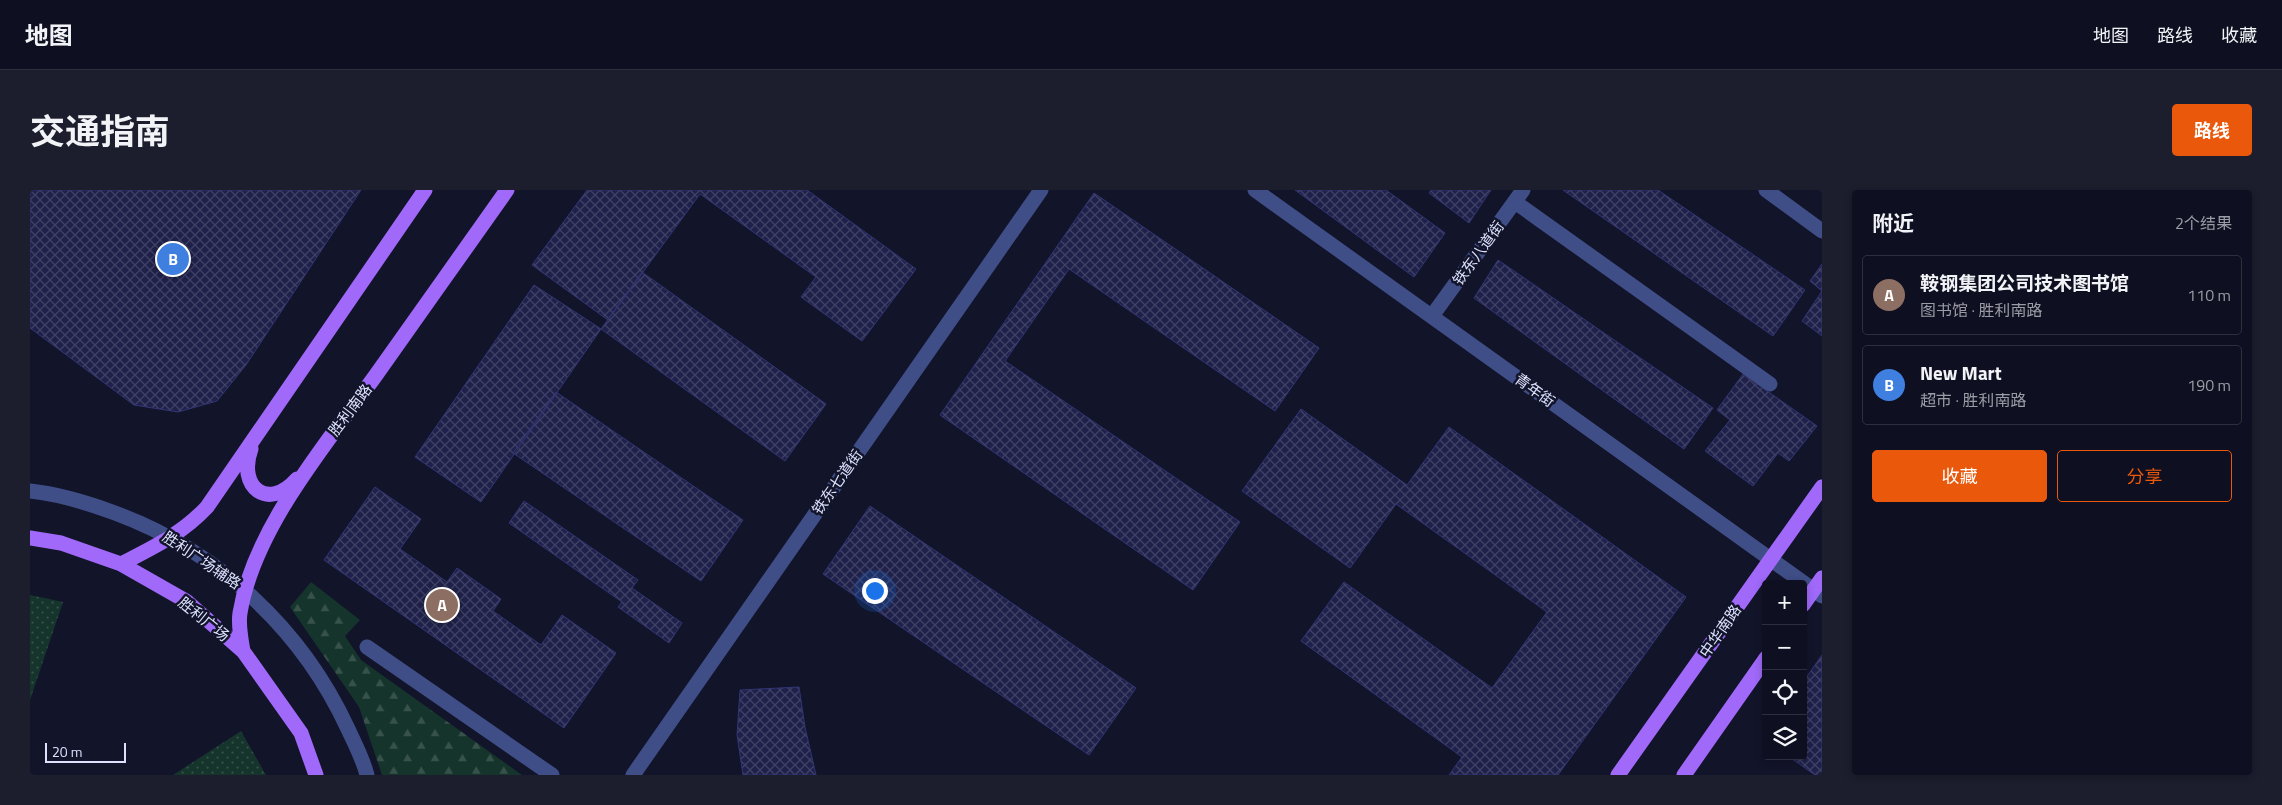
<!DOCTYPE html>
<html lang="zh">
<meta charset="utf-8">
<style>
body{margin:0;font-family:"Titillium Web","Noto Sans SC",sans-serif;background:#1c1d2d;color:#f1f3f6}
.controls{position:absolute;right:15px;bottom:15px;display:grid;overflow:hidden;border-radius:5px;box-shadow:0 2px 8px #0003}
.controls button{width:45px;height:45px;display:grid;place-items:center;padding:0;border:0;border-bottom:1px solid #2e2f3e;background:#0e0f20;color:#f1f3f6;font:25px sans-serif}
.scale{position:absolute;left:15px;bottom:12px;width:81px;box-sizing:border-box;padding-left:5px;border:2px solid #dde1fe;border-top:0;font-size:14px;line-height:18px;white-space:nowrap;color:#dde1fe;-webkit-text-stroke:4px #12142a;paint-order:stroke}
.you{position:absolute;left:844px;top:400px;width:18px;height:18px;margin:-12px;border:4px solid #fff;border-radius:50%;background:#1a73e8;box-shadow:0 0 0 8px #1a73e833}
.badge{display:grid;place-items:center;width:32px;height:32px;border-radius:50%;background:#ea580c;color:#fff;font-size:16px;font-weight:700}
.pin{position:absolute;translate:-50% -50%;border:2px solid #fff;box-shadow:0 1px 5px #0006}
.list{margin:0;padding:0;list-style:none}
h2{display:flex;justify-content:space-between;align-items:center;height:65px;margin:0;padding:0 20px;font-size:21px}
h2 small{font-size:16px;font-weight:400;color:#9b9ca5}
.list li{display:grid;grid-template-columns:32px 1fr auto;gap:15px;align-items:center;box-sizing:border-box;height:80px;margin:0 10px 10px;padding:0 10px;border:1px solid #2e2f3e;border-radius:5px}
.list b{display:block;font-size:19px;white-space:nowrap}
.list p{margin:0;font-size:16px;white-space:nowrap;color:#9b9ca5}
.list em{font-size:16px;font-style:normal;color:#9b9ca5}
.actions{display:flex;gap:10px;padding:15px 20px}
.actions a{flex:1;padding:11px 0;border:1px solid #ea580c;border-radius:5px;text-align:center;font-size:18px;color:#ea580c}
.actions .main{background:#ea580c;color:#fff}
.icon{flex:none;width:28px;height:28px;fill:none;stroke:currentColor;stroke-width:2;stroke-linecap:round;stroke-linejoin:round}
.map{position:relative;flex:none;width:1792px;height:585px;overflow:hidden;border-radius:5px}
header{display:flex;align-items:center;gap:30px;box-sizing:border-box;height:70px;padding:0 25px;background:#0e0f20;border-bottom:1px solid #2e2f3e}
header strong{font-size:24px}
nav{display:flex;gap:28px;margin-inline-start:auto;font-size:18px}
.intro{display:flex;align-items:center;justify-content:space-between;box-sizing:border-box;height:120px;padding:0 30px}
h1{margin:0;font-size:35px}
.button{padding:12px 22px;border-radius:5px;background:#ea580c;color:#fff;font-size:18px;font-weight:700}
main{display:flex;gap:30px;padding:0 30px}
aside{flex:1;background:#0e0f20;border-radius:5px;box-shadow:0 2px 8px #0003}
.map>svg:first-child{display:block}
.grass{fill:url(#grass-dots)}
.forest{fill:url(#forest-firs)}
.building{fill:url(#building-cross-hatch);stroke:#323575}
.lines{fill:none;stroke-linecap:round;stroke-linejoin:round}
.minor{stroke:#3f4e87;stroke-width:15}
.major{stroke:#a069f9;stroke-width:15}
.labels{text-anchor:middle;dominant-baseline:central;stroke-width:5;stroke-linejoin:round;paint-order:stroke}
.street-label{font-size:15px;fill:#dde1fe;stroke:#12142a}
</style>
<header>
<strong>地图</strong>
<nav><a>地图</a><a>路线</a><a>收藏</a></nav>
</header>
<div class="intro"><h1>交通指南</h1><a class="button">路线</a></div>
<main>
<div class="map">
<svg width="1792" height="585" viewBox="0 0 1792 585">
<defs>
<pattern id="grass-dots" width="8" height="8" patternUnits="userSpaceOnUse" patternTransform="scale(1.25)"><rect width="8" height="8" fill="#15342b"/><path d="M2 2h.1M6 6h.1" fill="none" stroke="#37514b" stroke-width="1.8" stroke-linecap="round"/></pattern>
<pattern id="forest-firs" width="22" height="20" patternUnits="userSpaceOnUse" patternTransform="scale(1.25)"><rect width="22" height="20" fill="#15342b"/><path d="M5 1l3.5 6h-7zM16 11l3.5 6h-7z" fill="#37514b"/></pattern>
<pattern id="building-cross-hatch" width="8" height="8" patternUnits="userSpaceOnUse" patternTransform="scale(1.25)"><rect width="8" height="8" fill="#1f214a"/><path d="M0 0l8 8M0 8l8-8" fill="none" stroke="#3f4165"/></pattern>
</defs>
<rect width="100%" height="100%" fill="#12142a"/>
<path class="grass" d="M0 405 33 412 0 510Z
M211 541 236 585H143Z"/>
<path class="forest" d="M281 392 330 430 315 446 331 470 492 585H352L329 517 260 417Z"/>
<path class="building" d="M0 0H331L216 175 187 211 148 222 104 215 0 138Z
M557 0H777L886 79 832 151 771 107 786 87 670 4 578 130 502 75Z
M1265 0H1356L1415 43 1384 87Z
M1401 0H1461L1439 33 1399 3Z
M1533 0H1628L1775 100 1743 146Z
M1064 3 1289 158 1245 221 1039 79 975 171 1210 332 1163 400 910 225Z
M1468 70 1683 218 1654 259 1444 108Z
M1792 74V146L1772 131 1792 101 1780 91Z
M612 82 796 214 755 271 571 139Z
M504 95 571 139 451 312 385 267Z
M1713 184 1787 236 1759 271 1748 263 1723 296 1675 261 1700 230 1687 220Z
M526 202 713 330 671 391 483 263Z
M1271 219 1377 295 1419 237 1656 407 1528 585H1419L1432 567 1271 451 1314 392 1462 498 1517 422 1366 314 1320 378 1212 301Z
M345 297 391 329 370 359 417 392 427 378 471 409 463 421 511 455 532 425 586 463 534 538 294 370Z
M494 311 608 390 602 398 652 433 639 453 588 417 592 412 479 333Z
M840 316 1106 498 1059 565 793 384Z
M1792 465V585H1785L1758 566H1773V492Z
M769 497 775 537 786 585H713L707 545 710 500Z"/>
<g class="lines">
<path class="minor" d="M1225 0 1792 406
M1736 0 1792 41
M1485 12 1740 194
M1402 126 1493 0
M0 301C29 304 58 313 85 323 188 361 272 439 318 539 325 554 333 569 337 585
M337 457 522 585
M603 585 1011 0"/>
<path class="major" d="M221 259C207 297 238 322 267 289
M0 348 31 353 91 374 156 411 213 461 271 543 286 585
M91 374C122 358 152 344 177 317L395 0
M1773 415 1792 388
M213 461C211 449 208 435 210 423 224 338 297 253 346 185 390 123 433 62 477 0
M1588 585 1792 297
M1654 585 1736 468"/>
</g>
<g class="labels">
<g class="street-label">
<text transform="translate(1448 63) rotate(-54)">铁东八道街</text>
<text transform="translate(1505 200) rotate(36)">青年街</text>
<text transform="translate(320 220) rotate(-53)">胜利南路</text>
<text transform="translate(807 292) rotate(-55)">铁东七道街</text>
<text transform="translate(172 370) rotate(34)">胜利广场辅路</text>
<text transform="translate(174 429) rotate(39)">胜利广场</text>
<text transform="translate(1690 441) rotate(-55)">中华南路</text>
</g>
</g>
</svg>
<div class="controls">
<button>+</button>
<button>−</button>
<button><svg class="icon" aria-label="locate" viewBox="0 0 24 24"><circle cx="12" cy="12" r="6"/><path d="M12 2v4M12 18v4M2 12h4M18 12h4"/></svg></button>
<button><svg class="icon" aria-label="layers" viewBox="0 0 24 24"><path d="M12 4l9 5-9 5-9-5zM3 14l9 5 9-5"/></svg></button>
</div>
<div class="scale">20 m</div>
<div class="you"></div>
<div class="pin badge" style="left:412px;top:415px;background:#8d6e63">A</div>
<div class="pin badge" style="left:143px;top:69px;background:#3f7fe0">B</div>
</div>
<aside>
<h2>附近<small>2个结果</small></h2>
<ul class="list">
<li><span class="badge" style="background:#8d6e63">A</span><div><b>鞍钢集团公司技术图书馆</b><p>图书馆 · 胜利南路</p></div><em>110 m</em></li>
<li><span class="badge" style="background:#3f7fe0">B</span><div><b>New Mart</b><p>超市 · 胜利南路</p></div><em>190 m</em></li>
</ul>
<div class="actions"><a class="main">收藏</a><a>分享</a></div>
</aside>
</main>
